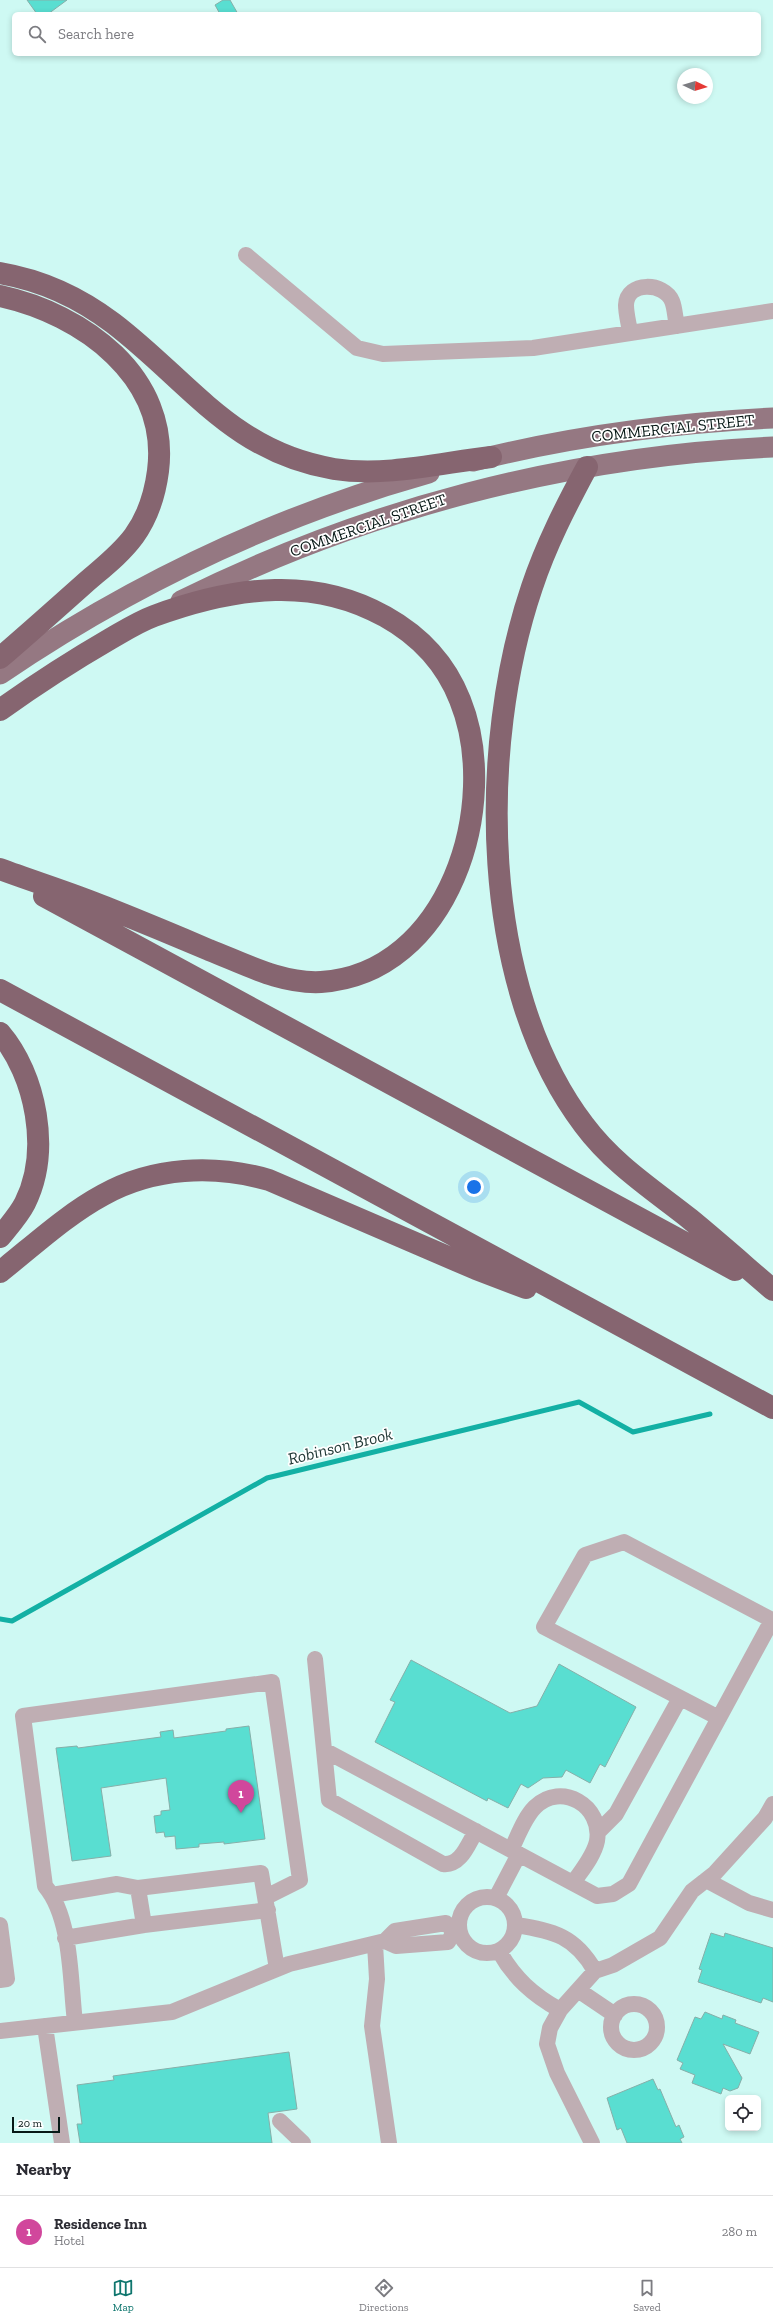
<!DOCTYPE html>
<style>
body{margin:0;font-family:"Zilla Slab",serif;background:#f7f7f7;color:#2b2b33}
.controls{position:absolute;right:12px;bottom:12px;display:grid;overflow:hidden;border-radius:6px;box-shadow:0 2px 6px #0003}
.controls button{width:36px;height:36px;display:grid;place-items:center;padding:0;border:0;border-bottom:1px solid #e1e1e2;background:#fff;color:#2b2b33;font:20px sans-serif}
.compass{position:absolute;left:677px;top:68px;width:36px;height:36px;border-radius:50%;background:#fff;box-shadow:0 2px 6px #0003;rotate:94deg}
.scale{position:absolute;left:12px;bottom:10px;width:48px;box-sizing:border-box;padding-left:4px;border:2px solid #071816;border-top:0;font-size:11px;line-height:14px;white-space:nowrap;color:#071816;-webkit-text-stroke:3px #fff;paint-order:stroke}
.you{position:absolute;left:474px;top:1187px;width:14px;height:14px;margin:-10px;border:3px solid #fff;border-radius:50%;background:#1a73e8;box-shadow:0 0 0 6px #1a73e833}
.badge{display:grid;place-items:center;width:26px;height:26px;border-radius:50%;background:#0f766e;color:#fff;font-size:13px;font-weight:700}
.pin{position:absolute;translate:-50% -33px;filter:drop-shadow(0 1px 2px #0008)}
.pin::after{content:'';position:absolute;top:21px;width:14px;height:12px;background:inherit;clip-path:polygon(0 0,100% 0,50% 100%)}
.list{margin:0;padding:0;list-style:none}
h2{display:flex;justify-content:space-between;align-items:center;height:52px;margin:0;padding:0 16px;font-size:17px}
h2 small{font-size:13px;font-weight:400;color:#7c7c81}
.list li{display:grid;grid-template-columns:26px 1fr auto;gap:12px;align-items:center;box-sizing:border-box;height:72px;padding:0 16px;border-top:1px solid #e1e1e2}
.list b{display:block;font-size:15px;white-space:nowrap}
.list p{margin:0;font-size:13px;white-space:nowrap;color:#7c7c81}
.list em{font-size:13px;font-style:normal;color:#7c7c81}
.icon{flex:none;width:22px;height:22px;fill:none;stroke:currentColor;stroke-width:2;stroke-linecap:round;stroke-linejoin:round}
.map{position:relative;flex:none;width:773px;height:2143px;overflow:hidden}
.search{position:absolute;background:#fff;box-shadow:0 2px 6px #0003;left:12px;right:12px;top:12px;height:44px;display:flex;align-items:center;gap:10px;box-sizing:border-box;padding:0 14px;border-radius:6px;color:#7c7c81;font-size:15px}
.sheet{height:124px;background:#fff}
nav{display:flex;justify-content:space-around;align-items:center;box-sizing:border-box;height:56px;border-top:1px solid #e1e1e2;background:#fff;font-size:11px;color:#7c7c81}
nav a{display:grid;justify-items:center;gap:2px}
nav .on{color:#0f766e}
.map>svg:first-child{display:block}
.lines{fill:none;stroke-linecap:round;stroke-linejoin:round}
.stream{stroke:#13b0a4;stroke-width:5}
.building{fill:#59ded1;stroke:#86afa9}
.minor{stroke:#bfaeb3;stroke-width:16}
.major{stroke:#957882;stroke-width:21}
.highway{stroke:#866570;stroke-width:22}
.labels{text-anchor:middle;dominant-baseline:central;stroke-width:3.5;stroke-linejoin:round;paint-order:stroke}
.street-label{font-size:16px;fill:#071816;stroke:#fff}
.water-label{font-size:17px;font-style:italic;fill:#213936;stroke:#fff}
</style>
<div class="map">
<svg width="773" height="2143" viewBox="0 0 773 2143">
<rect width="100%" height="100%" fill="#cef9f3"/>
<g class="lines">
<path class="stream" d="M0 1619 12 1621 267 1478 579 1402 633 1432 710 1414"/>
</g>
<path class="building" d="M27 0H67L48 14H37Z
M223 0H230L238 14H220L215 5Z
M411 1660 510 1713 537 1706 559 1664 636 1707 605 1767 600 1764 590 1783 566 1770 562 1777 543 1778 528 1788 521 1784 508 1808 488 1798 487 1801 375 1742 395 1702 390 1700Z
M249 1726 265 1839 224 1844V1842L199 1844V1847L176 1849 175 1836 165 1837 164 1832 156 1833 154 1816 161 1815V1811L170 1810 166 1778 101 1788 111 1856 72 1861 56 1748 77 1746 78 1748 161 1737 160 1732 173 1730 174 1738 226 1731V1729Z
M711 1933 724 1937 725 1933 773 1948V2002L763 1998 761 2003 698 1982 702 1970 699 1969Z
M705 2012 722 2019 723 2015 736 2020 735 2023 759 2032 750 2054 723 2044 742 2078 738 2088 730 2091 723 2088 721 2094 692 2083 695 2075 680 2069 683 2063 677 2060 695 2017 701 2019Z
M289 2052 297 2109 268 2113 272 2143H80L77 2124H82L77 2085 114 2080 113 2076Z
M653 2079 658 2090 660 2089 676 2127 679 2125 684 2137 680 2139 682 2143H627L621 2128 617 2130 607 2098Z"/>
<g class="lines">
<path class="minor" d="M246 255 357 348 383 354 533 348 773 311
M630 333C629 324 626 314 626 305 627 281 664 282 672 301 675 308 675 318 677 326
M315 1659 324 1750 597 1896 613 1894 629 1884 772 1620 624 1542 585 1555 544 1627 719 1718
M324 1750 329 1800 443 1864C461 1866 468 1844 476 1831
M598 1832 616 1814 680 1698
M511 1850C518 1836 524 1818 535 1807 561 1781 603 1806 597 1841 594 1856 581 1871 573 1883
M706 1880 749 1903 773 1910
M138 1888 144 1925
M52 1895 117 1884 138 1888 261 1873 277 1969
M459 1925a28 28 0 1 1 56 0a28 28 0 1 1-56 0Z
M496 1898 519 1854
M0 1925 7 1979 0 1980
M516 1925C554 1931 575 1936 595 1971
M65 1938 144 1925 268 1910
M385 1941 396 1946 448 1942 454 1932 459 1931
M375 1944 377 1979 372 2026 389 2143
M499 1951C514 1978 533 1995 560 2010
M578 1990 615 2015
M611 2027a23 23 0 1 1 46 0a23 23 0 1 1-46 0Z
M75 2022C70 1981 72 1918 45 1886L23 1716 272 1682 300 1880 266 1897
M45 2026 62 2143
M0 2031 172 2012 289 1964 385 1941 395 1931 446 1923 454 1932
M280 2121 303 2143
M592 2143 557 2073 547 2044 550 2028 560 2010 595 1971 613 1965 660 1938 692 1891 715 1873 765 1818 773 1804"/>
<path class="major" d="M473 461C572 436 672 423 773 418
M181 601C365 509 567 456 773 447
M0 674C131 585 276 516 429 473"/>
<path class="highway" d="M0 273C41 280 80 298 113 323 189 381 232 452 334 469 386 477 440 463 491 457
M0 296C83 314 170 377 158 471 155 494 147 518 134 536 120 555 101 569 84 584 56 609 28 634 0 658
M587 467C566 506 546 545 532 587 478 746 479 987 584 1125 613 1164 652 1189 690 1219 718 1242 745 1266 773 1290
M0 710C35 685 72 661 110 639 124 631 138 622 154 616 192 602 234 591 275 590 351 588 431 626 460 700 502 804 449 974 321 982 281 984 245 964 209 950 174 935 140 921 105 907 71 893 35 882 0 869
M44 896 735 1270
M0 990 773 1408
M0 1033C36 1075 51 1151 25 1203 19 1215 9 1226 0 1237
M0 1272C33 1246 66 1215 103 1195 153 1167 214 1164 269 1180L476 1269 526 1288"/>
</g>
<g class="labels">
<g class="street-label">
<text transform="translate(673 428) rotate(-6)">COMMERCIAL STREET</text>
<text transform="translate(368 525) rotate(-19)">COMMERCIAL STREET</text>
</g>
<g class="water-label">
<text transform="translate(340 1446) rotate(-14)">Robinson Brook</text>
</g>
</g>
</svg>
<div class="controls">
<button><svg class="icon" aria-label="locate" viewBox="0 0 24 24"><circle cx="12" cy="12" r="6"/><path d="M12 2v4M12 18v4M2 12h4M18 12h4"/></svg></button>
</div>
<svg class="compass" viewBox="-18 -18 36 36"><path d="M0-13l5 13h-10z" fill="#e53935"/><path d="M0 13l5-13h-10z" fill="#7c7c81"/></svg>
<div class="scale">20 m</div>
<div class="you"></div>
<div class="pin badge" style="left:241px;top:1813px;background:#d1479c">1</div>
<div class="search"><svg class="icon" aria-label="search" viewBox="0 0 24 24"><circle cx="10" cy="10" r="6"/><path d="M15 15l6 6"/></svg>Search here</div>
</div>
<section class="sheet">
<h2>Nearby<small></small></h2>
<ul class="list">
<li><span class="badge" style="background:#d1479c">1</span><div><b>Residence Inn</b><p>Hotel</p></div><em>280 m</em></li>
</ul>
</section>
<nav>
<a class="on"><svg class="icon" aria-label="map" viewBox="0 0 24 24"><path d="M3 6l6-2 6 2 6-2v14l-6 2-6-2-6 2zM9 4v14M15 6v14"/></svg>Map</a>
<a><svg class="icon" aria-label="directions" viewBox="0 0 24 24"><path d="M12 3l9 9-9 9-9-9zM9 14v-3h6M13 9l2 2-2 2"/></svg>Directions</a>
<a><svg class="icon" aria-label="saved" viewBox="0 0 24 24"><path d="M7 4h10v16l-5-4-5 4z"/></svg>Saved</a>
</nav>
